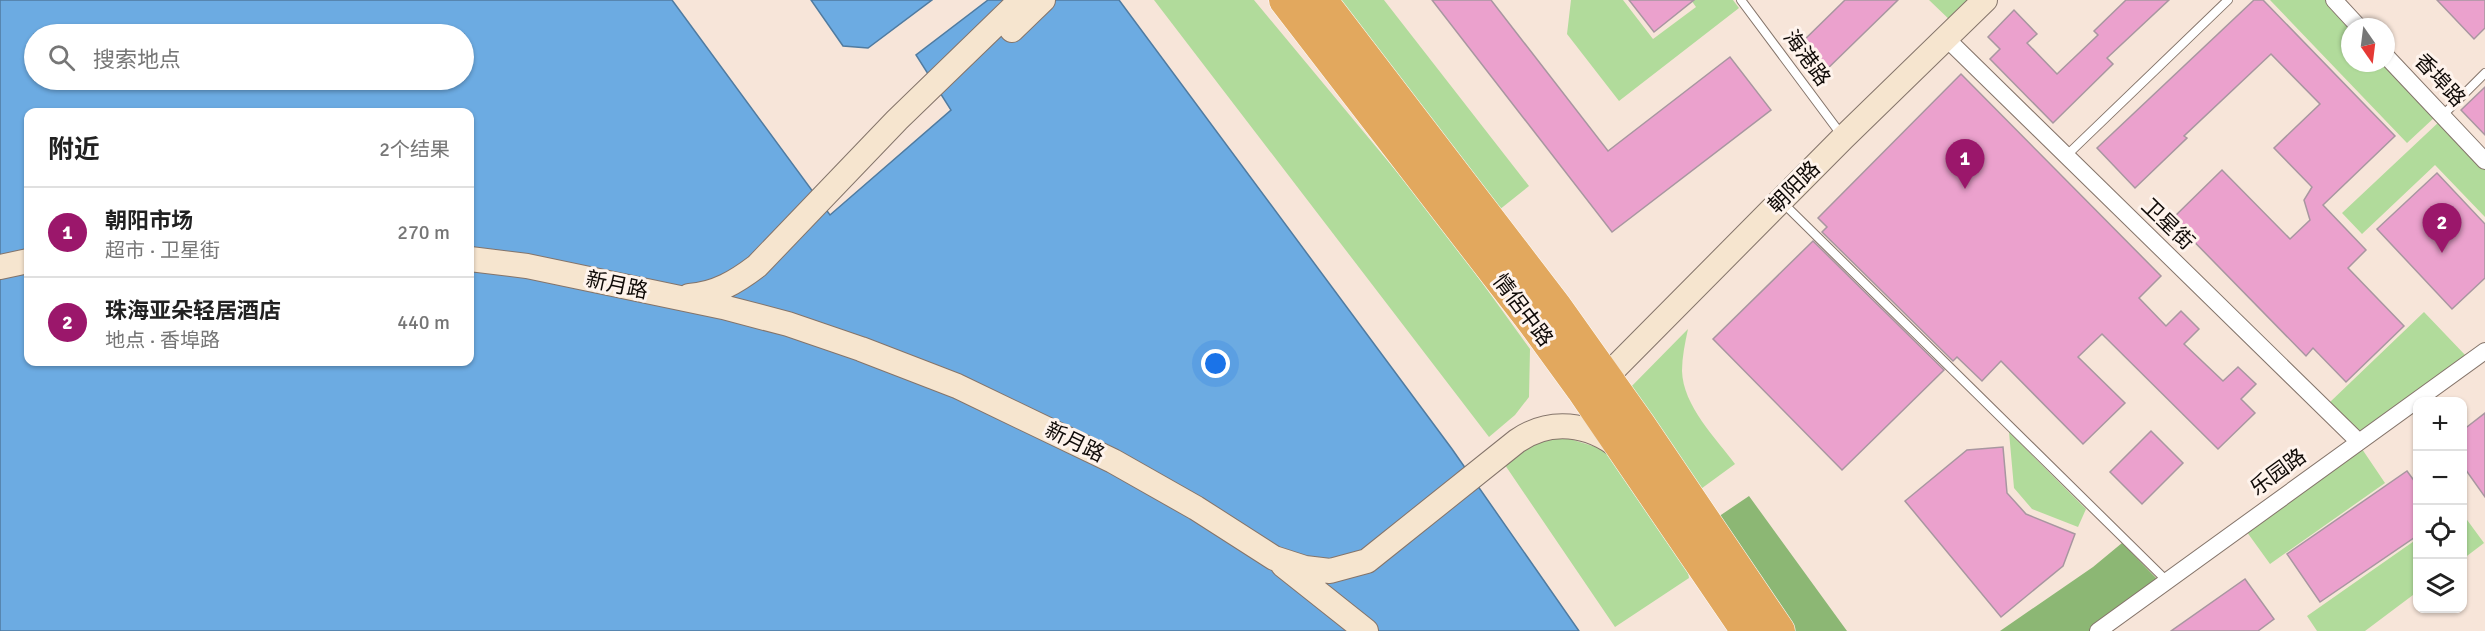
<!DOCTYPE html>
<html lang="zh">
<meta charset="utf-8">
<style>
body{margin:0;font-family:Signika,"Noto Sans SC",sans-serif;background:#f6f6f6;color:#222}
.controls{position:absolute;right:18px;bottom:18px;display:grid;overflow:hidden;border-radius:12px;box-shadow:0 2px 4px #0004}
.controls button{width:54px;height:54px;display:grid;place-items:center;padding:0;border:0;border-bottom:2px solid #e0e0e0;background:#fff;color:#222;font:30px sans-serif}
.compass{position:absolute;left:2341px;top:18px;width:54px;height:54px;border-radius:50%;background:#fff;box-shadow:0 2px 4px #0004;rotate:166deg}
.you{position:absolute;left:1216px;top:364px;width:21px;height:21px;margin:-15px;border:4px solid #fff;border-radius:50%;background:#1a73e8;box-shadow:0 0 0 9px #1a73e833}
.badge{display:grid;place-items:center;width:39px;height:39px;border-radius:50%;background:#9b176b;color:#fff;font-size:20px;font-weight:700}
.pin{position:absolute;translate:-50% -50px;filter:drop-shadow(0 2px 3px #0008)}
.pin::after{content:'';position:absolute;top:32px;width:21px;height:18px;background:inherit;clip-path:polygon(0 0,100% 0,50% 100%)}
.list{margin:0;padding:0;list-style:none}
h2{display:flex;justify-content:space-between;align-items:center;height:78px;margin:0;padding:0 24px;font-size:26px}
h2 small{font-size:20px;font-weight:400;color:#767676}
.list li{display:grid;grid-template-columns:39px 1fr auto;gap:18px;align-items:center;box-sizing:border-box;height:90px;padding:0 24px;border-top:2px solid #e0e0e0}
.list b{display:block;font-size:22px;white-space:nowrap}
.list p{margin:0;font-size:20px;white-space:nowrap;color:#767676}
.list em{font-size:20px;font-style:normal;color:#767676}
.icon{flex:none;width:33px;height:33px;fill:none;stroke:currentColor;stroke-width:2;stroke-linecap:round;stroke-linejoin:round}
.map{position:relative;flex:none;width:2485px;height:631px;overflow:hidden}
.search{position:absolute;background:#fff;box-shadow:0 2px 4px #0004;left:24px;top:24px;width:450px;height:66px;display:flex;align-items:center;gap:15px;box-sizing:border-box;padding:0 21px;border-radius:33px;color:#767676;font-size:22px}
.panel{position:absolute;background:#fff;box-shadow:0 2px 4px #0004;left:24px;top:108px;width:450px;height:258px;border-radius:12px}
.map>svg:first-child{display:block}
.green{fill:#b1db9b}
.forest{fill:#8cb774}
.water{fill:#6cabe2;stroke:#507ba0;stroke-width:1.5;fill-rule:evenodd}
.building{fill:#eba1cd;stroke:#a896a0;stroke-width:1.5}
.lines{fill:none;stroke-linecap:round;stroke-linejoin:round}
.lane-casing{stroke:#84746a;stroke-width:10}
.street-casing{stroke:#84746a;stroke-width:18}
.secondary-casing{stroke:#84746a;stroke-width:26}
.highway-casing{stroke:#fff;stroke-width:33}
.lane{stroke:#fff;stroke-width:8}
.street{stroke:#fff;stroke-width:16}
.secondary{stroke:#f6e5cf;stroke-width:24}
.highway{stroke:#e2a85e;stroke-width:32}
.labels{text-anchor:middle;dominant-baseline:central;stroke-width:6;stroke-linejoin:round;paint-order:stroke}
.street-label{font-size:21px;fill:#0f0a07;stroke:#fef3ec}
</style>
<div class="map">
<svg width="2485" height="631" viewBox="0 0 2485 631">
<rect width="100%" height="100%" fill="#f7e5d9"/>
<path class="green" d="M1154 0H1254L1436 219 1530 349 1529 397 1515 415 1489 437Z
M1330 0H1384L1529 186 1494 214Z
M1571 0H1623L1653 39 1696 7 1691 0H1733L1739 8 1619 101 1567 34Z
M1929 0H1978L1954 24Z
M2270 0H2327L2350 27V63H2386L2436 116 2407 143Z
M2441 120 2485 166V217L2435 165 2362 234 2342 213Z
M2424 312 2467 357 2359 435 2329 403Z
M1688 329C1685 343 1682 357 1682 371 1683 406 1716 438 1735 464L1694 494 1624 394Z
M1547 432 1606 450 1685 556 1689 578 1615 627 1505 465Z
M2009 432 2086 509 2078 527 2032 509 2014 488Z
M2360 446 2385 483 2270 564 2244 528Z
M2462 513 2484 543 2463 559H2462Z
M2417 539V592L2365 631H2317L2307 616Z"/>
<path class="forest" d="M1749 496 1847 631H1789L1715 519Z
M2122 543 2159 581 2089 631H2000L2093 567Z"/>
<path class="water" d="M0 0H672L830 215 951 110 916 55 988 0H1119L1452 449 1579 631H0ZM34 34H464V80H34ZM28 112H470V362H28Z
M811 0H932L868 48 843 46Z"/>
<path class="building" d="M1432 0H1491L1608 151 1730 57 1771 110 1612 232Z
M1629 0H1694L1654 32Z
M1845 0H1898L1821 75 1795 49Z
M2126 0H2169L2107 58 2113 64 2053 123 1990 59 2000 49 1988 37 2014 10 2037 34 2027 43 2057 74 2098 35 2094 31Z
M2254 0H2263L2395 136 2323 205 2366 250 2348 268 2404 326 2346 382 2313 348 2306 356 2172 219 2222 170 2290 239 2310 220 2304 200 2312 187 2274 148 2320 104 2271 54 2184 136 2187 138 2135 188 2097 148Z
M2437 0H2485V28L2474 39Z
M1961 74 2161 276 2139 298 2166 326 2181 311 2199 329 2184 344 2223 381 2238 367 2256 384 2241 399 2255 413 2218 449 2102 334 2078 357 2125 403 2083 444 2001 361 1982 381 1957 357 1953 361 1822 232 1827 227 1818 218Z
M2485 87V135L2461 110Z
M2437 173 2485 224V278L2452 309 2377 229Z
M1813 241 1944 370 1842 470 1713 339Z
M2485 413V497L2463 466V430Z
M2151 431 2183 463 2142 504 2110 472Z
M2003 447 2007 493 2026 514 2075 534 2063 566 2001 617 1905 501 1967 450Z
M2407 471 2418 486V535L2320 602 2287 554Z
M2245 579 2274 619 2258 631H2171Z"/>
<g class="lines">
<defs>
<path id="lane" d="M1741 0 1843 137
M2442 116 2485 73
M2066 156 2228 0
M1782 202 2167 581"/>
<path id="street" d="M2334 0 2359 27
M1946 38 2359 442
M2386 56 2485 161
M2098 631 2485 351"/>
<path id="secondary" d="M1012 30 1043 0
M470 259 527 266 723 307 788 324 861 349 957 386 1113 461 1196 508 1274 558 1305 568 1330 571 1367 561 1517 441C1550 418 1589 423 1620 448
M0 267 28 261
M689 296C716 294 736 282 757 266L897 120 1021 0
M1606 377 1843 138 1985 0
M1283 565 1366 631"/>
<path id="highway" d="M1285 0 1534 323 1582 389 1747 631
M1321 0 1556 307 1639 424 1779 631"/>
</defs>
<use href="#lane" class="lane-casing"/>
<use href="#street" class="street-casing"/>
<use href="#secondary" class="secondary-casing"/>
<use href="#highway" class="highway-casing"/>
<use href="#lane" class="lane"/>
<use href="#street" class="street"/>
<use href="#secondary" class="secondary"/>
<use href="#highway" class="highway"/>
</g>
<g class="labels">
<g class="street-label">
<text transform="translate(1807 58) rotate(54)">海港路</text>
<text transform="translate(2440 80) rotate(47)">香埠路</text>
<text transform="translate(1794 187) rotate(-45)">朝阳路</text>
<text transform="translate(2168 224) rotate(44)">卫星街</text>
<text transform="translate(617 285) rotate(12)">新月路</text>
<text transform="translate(1523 310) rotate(53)">情侶中路</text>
<text transform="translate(1075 442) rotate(26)">新月路</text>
<text transform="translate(2278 472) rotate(-36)">乐园路</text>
</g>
</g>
</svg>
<div class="controls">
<button>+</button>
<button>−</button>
<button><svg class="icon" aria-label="locate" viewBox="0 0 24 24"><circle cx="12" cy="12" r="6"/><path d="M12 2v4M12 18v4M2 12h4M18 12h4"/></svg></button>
<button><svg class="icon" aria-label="layers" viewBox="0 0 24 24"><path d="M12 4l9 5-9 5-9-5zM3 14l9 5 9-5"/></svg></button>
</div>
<svg class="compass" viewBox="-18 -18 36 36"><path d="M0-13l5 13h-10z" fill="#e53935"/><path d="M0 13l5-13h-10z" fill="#767676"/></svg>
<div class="you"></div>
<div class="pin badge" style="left:1965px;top:189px">1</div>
<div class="pin badge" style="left:2442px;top:253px">2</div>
<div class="search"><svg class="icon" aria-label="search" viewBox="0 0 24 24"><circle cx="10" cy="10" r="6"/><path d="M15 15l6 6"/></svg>搜索地点</div>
<section class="panel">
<h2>附近<small>2个结果</small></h2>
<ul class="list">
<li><span class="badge">1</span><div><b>朝阳市场</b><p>超市 · 卫星街</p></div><em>270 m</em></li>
<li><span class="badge">2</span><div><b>珠海亚朵轻居酒店</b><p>地点 · 香埠路</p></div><em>440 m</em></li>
</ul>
</section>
</div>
